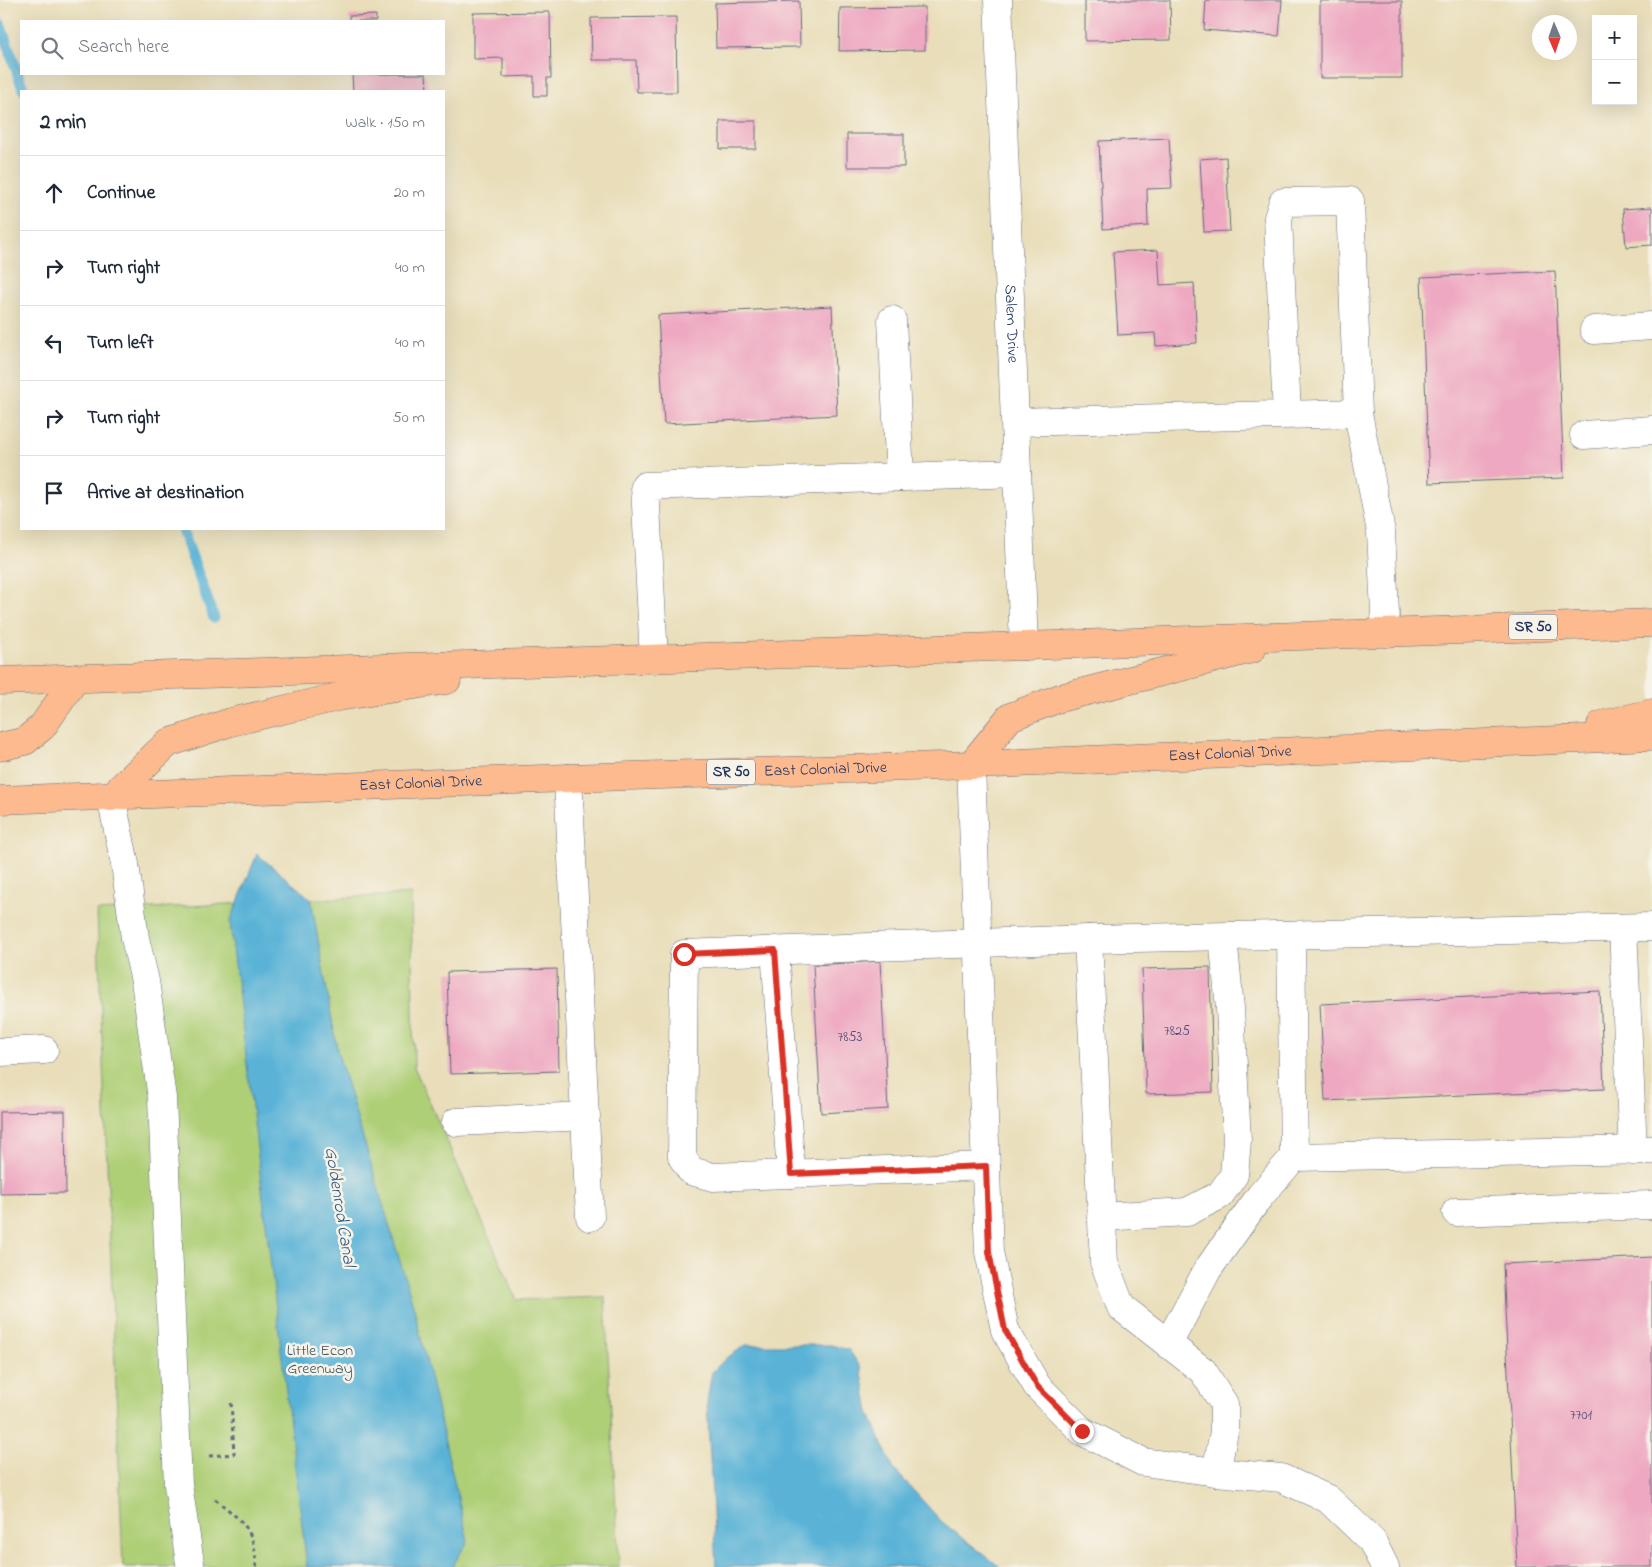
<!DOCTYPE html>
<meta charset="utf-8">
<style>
body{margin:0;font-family:"Indie Flower",sans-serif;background:#f6f6f7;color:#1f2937}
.controls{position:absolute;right:15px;top:15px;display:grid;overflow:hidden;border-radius:0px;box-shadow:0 5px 20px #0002}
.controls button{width:45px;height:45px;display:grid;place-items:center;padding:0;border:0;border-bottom:1px solid #e0e1e3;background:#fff;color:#1f2937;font:25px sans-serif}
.compass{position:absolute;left:1532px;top:15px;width:45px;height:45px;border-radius:50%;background:#fff;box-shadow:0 5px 20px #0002;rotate:178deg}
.stop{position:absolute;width:15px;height:15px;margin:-11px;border:4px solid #d93025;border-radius:50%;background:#fff}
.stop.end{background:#d93025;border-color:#fff;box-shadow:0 1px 5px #0008}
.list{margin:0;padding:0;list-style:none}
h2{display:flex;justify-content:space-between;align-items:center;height:65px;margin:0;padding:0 20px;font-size:21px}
h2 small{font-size:16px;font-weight:400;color:#747a83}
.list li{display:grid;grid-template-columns:32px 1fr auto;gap:15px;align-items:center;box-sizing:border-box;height:75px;padding:0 20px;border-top:1px solid #e0e1e3}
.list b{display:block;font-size:19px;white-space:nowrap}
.list em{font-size:16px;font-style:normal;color:#747a83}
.icon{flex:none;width:28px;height:28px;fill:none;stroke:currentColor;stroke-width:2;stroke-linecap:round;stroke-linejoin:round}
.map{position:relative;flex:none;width:1652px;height:1567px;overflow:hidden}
.search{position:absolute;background:#fff;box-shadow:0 5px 20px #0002;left:20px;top:20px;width:425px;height:55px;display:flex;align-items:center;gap:12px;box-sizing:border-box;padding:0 18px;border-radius:0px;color:#747a83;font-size:19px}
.panel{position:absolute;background:#fff;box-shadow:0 5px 20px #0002;left:20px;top:90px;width:425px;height:440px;border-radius:0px}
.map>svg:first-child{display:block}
.green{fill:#afcf77;stroke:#657f6a}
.water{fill:#5ab3d7;stroke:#3a719a}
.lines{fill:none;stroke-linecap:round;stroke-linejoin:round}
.stream{stroke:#5ab3d7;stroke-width:11}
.building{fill:#eea8c1}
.minor-casing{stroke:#636c7e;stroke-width:29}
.highway-casing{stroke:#636c7e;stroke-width:29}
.path{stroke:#636c7e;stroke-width:3;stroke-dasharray:4 4;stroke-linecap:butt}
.minor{stroke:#fff;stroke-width:28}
.highway{stroke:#fcba8e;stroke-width:28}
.route{stroke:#d93025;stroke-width:6}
.labels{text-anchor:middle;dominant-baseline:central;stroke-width:5;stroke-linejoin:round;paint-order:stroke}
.number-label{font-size:14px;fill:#504d77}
.shield{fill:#f7f3e8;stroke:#5d6a87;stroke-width:1}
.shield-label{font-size:15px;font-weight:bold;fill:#1b2f5e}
.street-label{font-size:16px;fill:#1b2f5e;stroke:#f7f3e8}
.park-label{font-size:16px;fill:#405764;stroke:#f7f3e8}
.water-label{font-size:18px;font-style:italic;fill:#2e5782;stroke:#f7f3e8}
</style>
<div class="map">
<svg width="1652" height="1567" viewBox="0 0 1652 1567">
<rect width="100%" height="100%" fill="#f7f3e8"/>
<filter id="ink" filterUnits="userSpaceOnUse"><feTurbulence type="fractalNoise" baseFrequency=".02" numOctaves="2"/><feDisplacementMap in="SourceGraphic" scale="10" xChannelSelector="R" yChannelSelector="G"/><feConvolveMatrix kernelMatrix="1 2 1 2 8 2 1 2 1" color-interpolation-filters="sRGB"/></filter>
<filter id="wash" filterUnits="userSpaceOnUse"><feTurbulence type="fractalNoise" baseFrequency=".0096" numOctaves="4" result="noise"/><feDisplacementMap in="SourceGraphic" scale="20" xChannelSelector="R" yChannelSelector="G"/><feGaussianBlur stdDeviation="1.12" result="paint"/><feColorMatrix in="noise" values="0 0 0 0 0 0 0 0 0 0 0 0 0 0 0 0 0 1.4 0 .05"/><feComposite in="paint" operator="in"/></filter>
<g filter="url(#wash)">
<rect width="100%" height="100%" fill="#e9deb9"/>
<path class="green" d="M411 894 414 1067 517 1300 605 1297 619 1567H123L97 911Z"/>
<path class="water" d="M257 854 311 899 338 1054 414 1308 468 1541 452 1567H307L230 922Z
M746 1345H831L849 1350 861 1368 869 1412 893 1468 942 1522 1000 1567H716L707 1402 712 1372 725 1359Z"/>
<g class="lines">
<path class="stream" d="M0 24 24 91
M182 529 214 618"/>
</g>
<g id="blocks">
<path class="building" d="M1085 0H1170L1171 40 1085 41Z
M1206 0H1282L1279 36 1204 30Z
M799 1 800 47 716 48 715 3Z
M1320 1H1402V78H1320Z
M925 7V50L839 51 840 8Z
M550 12 551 78H547V96H534V76L503 77V58L473 59V13Z
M376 15V21H349V16Z
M676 17 677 92H637L636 60H592L591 18Z
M352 74H426L427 91H353Z
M720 121H756V149H720Z
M847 134H904V167H847Z
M1169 138 1172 188 1147 189 1148 226 1103 229 1099 141Z
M1226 157 1230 231 1204 232 1200 159Z
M1652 207V245L1626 247 1623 209Z
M1158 250 1160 285 1194 283 1197 343 1156 346 1155 333 1118 335 1113 252Z
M1555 271 1564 478 1429 483 1421 277Z
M832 306 837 415 664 424 658 315Z
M880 961 888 1109 821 1113 813 965Z
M1210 967 1213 1092 1146 1094 1142 969Z
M557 969 559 1071 450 1074 447 972Z
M1600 991 1604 1089 1325 1101 1320 1004Z
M65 1111 66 1193 0 1194V1112Z
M1652 1257V1567H1517L1503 1264Z"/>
</g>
</g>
<g filter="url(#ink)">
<use href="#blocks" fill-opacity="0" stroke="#636c7e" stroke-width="1"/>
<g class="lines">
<defs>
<g id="minor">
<path id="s1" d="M998 0 1024 646"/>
<path d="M892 320 900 477"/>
<path d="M1594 330 1652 326"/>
<path d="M1358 413 1381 532 1386 633"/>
<path d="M1016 422 1358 413 1350 201 1283 202 1278 218 1287 415"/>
<path d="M1584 435 1652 430"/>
<path d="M654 659 645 486 1017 473"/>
<path d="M971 765 989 1252 1005 1330 1037 1386 1082 1431 1143 1462 1216 1472 1281 1478 1328 1499 1372 1541 1385 1567"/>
<path d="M568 778 590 1217"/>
<path d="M111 797 125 864 135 938 145 981 162 1098 178 1485 190 1563"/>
<path d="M1623 928 1633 1151"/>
<path d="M1291 935 1294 1157 1652 1150"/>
<path d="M1088 939 1104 1262 1121 1307 1203 1371 1224 1404V1432L1216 1472"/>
<path d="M775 950 791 1174"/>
<path d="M0 1052 44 1050"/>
<path d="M456 1122 586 1116"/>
<path d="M986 1166 713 1177 691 1171 682 1157 684 954 1088 939 1652 927"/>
<path d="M1456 1212 1652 1205"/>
<path d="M1101 1217 1187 1212 1220 1195 1234 1175 1237 1141 1230 1008 1223 937"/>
<path d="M1168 1344 1208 1269 1260 1196 1294 1157"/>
</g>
<g id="highway">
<path d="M0 681 1024 646 1652 623"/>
<path d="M1601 725 1652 713"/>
<path d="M0 747 25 741 42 727 76 678"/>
<path d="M971 765 1010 717 1060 698 1252 649"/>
<path d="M111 797 168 743 231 722 338 697 447 680"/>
<path id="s2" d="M0 800 568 778 971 765 1652 736"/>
</g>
</defs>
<use href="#minor" class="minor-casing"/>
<use href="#highway" class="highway-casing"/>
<path class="path" d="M209 1456 234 1454 231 1401
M215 1499C243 1522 255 1528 256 1567"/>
<use href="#minor" class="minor"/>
<use href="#highway" class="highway"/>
</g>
</g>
<g class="lines" filter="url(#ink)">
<path class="route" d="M684 954 775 950 791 1174 986 1166 989 1252 1005 1330 1037 1386 1082 1431"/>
</g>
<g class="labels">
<g class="number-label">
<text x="1177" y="1031">7825</text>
<text x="850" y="1037">7853</text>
<text x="1581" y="1415">7701</text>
</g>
<g class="shield">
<rect x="1509" y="614.5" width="48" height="25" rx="4"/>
<rect x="707" y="759.5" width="48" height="25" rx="4"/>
</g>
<g class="shield-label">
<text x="1533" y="627">SR 50</text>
<text x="731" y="772">SR 50</text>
</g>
<g class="street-label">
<text stroke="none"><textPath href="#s1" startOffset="324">Salem Drive</textPath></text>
<text stroke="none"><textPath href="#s2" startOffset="1231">East Colonial Drive</textPath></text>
<text stroke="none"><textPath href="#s2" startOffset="826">East Colonial Drive</textPath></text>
<text stroke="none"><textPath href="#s2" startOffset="421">East Colonial Drive</textPath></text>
</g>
<g class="park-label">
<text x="320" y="1351">Little Econ<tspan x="320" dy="18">Greenway</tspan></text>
</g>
<g class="water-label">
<text transform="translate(339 1207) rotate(81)">Goldenrod Canal</text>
</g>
</g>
</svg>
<div class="controls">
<button>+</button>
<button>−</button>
</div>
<svg class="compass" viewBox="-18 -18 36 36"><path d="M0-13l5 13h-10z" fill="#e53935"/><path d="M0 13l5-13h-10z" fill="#747a83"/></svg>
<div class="stop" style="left:684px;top:954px"></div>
<div class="stop end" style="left:1082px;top:1431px"></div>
<div class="search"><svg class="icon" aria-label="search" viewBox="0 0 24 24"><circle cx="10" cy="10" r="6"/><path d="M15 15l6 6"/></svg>Search here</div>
<section class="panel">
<h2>2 min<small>Walk · 150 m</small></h2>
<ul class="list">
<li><svg class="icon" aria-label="ahead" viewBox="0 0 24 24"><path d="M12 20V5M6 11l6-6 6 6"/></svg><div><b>Continue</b></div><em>20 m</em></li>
<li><svg class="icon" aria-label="right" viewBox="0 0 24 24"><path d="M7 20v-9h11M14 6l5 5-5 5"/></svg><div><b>Turn right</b></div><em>40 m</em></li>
<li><svg class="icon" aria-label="left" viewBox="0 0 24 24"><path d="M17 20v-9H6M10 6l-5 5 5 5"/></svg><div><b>Turn left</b></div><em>40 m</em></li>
<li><svg class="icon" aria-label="right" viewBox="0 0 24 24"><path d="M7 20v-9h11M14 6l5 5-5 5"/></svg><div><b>Turn right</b></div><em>50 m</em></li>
<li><svg class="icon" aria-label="arrive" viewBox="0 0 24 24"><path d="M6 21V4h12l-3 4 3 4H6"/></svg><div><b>Arrive at destination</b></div></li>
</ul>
</section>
</div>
